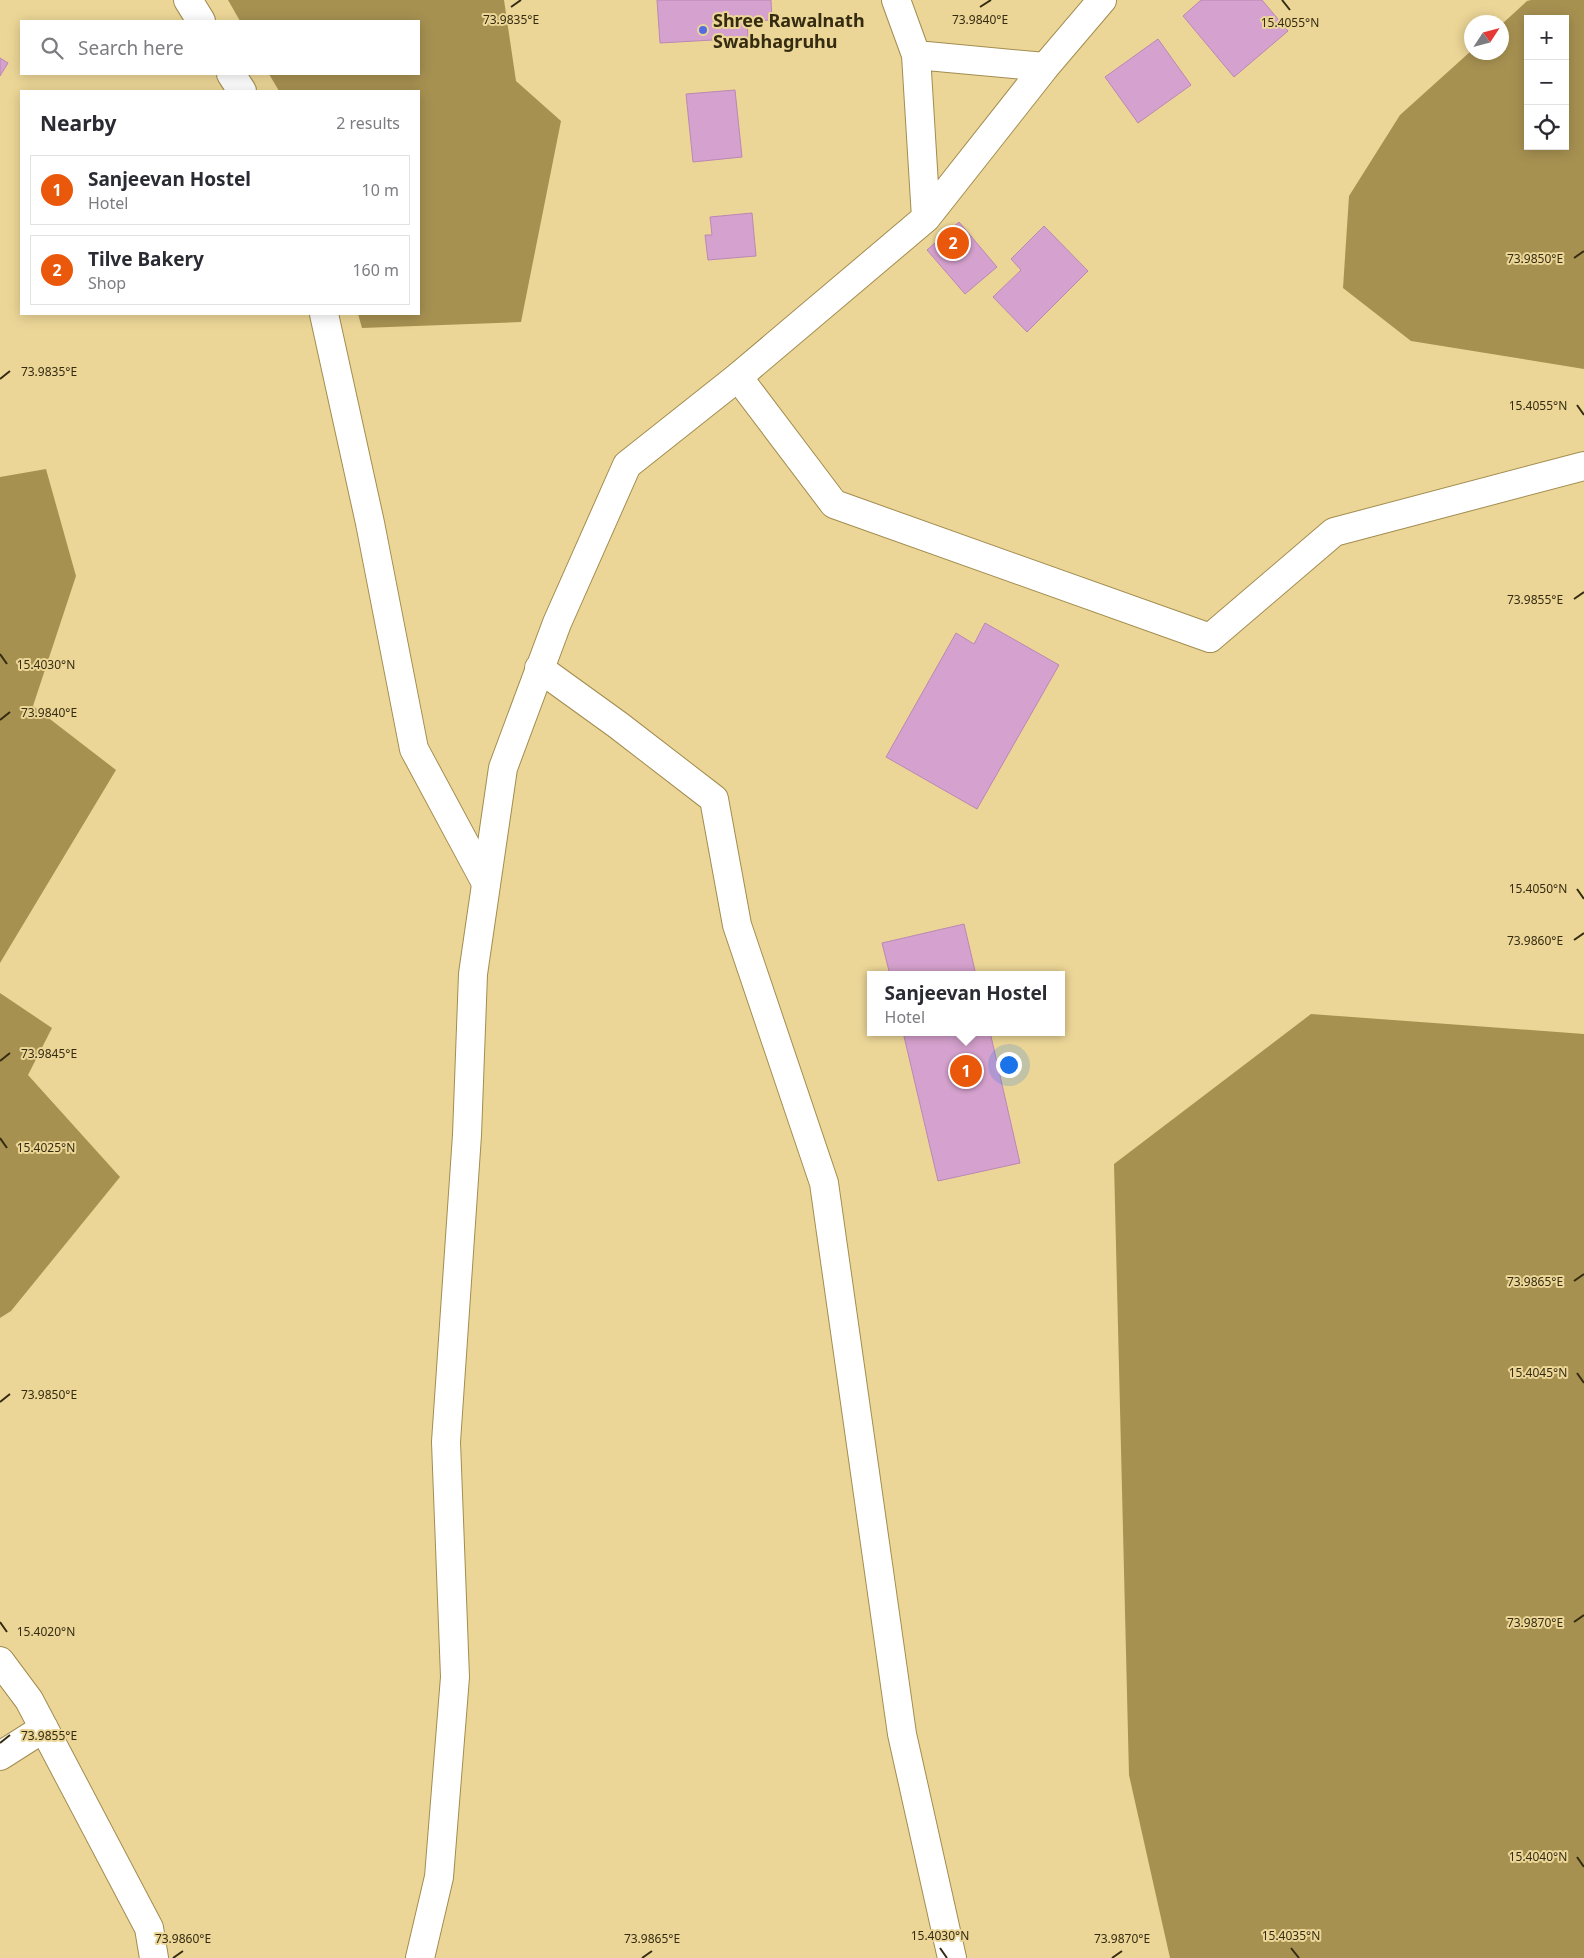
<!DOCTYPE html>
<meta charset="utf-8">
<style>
body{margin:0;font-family:"Noto Sans",sans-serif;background:#f2f2f3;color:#2b2b33}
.controls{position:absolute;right:15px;top:15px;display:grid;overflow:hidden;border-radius:0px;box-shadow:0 2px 12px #0003}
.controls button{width:45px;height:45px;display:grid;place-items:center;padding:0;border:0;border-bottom:1px solid #e1e1e2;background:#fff;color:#2b2b33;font:25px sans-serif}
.compass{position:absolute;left:1464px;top:15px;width:45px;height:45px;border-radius:50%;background:#fff;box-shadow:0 2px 12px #0003;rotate:54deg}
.you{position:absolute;left:1008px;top:1064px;width:18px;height:18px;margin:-12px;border:4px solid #fff;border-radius:50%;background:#1a73e8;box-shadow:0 0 0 8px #1a73e833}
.badge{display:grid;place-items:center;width:32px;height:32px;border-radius:50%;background:#ea580c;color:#fff;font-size:16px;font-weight:700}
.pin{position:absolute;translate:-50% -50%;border:2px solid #fff;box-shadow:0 1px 5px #0006}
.popup{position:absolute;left:867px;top:971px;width:198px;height:65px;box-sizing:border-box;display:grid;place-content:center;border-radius:0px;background:#fff;filter:drop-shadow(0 1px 4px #0005);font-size:16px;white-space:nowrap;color:#7c7c81}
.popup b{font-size:19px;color:#2b2b33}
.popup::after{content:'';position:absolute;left:50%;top:100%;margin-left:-10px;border:10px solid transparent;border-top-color:#fff}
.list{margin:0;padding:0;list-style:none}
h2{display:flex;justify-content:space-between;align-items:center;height:65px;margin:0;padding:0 20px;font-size:21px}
h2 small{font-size:16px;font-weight:400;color:#7c7c81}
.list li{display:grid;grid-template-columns:32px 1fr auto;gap:15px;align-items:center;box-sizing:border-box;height:70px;margin:0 10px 10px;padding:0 10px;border:1px solid #e1e1e2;border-radius:0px}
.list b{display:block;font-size:19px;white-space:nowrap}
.list p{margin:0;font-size:16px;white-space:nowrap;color:#7c7c81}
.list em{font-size:16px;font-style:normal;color:#7c7c81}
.icon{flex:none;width:28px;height:28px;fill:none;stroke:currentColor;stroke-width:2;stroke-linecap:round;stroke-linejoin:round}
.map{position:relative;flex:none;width:1584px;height:1958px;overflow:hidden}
.search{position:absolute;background:#fff;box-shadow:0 2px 12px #0003;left:20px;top:20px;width:400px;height:55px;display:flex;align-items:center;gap:12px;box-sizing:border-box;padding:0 18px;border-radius:0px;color:#7c7c81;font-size:19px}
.panel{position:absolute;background:#fff;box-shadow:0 2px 12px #0003;left:20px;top:90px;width:400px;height:225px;border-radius:0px}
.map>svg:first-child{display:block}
.forest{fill:#a79151;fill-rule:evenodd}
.building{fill:#d5a1ce;stroke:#ba88b4}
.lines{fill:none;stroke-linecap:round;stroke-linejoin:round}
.minor-casing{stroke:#a28d50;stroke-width:30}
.tertiary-casing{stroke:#a28d50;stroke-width:30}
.minor{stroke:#fff;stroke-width:28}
.tertiary{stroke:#fff;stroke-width:28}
.ticks{fill:none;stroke:#342b11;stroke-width:2}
.poi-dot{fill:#546ce1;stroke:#ecd697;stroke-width:2}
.labels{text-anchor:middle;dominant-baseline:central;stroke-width:4;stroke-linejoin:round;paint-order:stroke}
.poi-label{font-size:18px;font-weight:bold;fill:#342b11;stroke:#ecd697;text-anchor:start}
.ticks-label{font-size:12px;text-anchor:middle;fill:#342b11;stroke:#ecd697;stroke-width:4;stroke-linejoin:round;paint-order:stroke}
</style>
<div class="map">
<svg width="1584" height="1958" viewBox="0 0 1584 1958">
<rect width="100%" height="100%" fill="#ecd697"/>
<path class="forest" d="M228 0H504L516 81 561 121 521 322 362 328 358 314H419V91H279L269 74H419V21H240Z
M1531 0H1584V369L1411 341 1343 288 1349 196 1400 115 1471 51 1472 52H1502V24L1527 1ZM1528 19H1565V146H1528Z
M46 469 76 576 33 706 116 770 0 963V477Z
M0 993 52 1028 28 1075 120 1177 11 1311 0 1318Z
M1311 1014 1584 1034V1958H1170L1129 1775 1114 1164Z"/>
<path class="building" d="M657 0H771L772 20 747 21 748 38 660 43Z
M1201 0H1262L1288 31 1234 77 1183 16Z
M1158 39 1191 85 1138 123 1105 77Z
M0 58 8 63 0 76Z
M735 90 742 157 693 162 686 94Z
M752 213 756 256 708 260 705 235H712L710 217Z
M959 222 997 267 965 294 927 250Z
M1044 226 1088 271 1027 332 993 297 1021 270 1011 259Z
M985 623 1059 665 977 809 886 757 956 633 974 644Z
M964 924 976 975H890L882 943Z
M903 1032H990L1020 1163 938 1181Z"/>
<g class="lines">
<defs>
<path id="minor" d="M188 0 201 21
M231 74 242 91
M324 314 370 523 414 749 486 883
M738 377 834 504 1210 638 1334 532 1584 466
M0 1661 29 1700 149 1928 154 1958
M0 1756 44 1728"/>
<path id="tertiary" d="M896 0 916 55 926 218
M916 55 1045 67
M539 668 618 725 714 799 737 925 824 1183 902 1734 952 1958
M420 1958 439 1877 455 1677 446 1442 467 1135 473 974 503 768 557 623 627 465 738 377 926 218 1045 67 1102 0"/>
</defs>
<use href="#minor" class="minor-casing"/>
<use href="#tertiary" class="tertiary-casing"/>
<use href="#minor" class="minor"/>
<use href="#tertiary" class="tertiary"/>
</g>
<path class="ticks" d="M1282 0 1290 10M511 7 521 0M980 7 991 0M1574 258 1584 251M0 379 10 371M1577 405 1584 415M1574 599 1584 592M0 654 7 664M0 720 10 712M1577 889 1584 899M1574 940 1584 933M0 1061 10 1053M0 1138 7 1148M1574 1281 1584 1274M1577 1373 1584 1383M0 1402 10 1394M0 1622 7 1632M1574 1622 1584 1615M0 1743 10 1735M1577 1857 1584 1867M940 1948 947 1958M1291 1948 1299 1958M173 1958 183 1951M642 1958 652 1951M1112 1958 1122 1951"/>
<circle class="poi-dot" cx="703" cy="30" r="5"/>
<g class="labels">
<g class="poi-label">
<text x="713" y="20">Shree Rawalnath<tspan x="713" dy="21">Swabhagruhu</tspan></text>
</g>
</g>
<g class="ticks-label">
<text x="980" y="24">73.9840°E</text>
<text x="511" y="24">73.9835°E</text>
<text x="1290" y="27">15.4055°N</text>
<text x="1535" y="263">73.9850°E</text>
<text x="49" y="376">73.9835°E</text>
<text x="1538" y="410">15.4055°N</text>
<text x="1535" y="604">73.9855°E</text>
<text x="46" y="669">15.4030°N</text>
<text x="49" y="717">73.9840°E</text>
<text x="1538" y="893">15.4050°N</text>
<text x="1535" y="945">73.9860°E</text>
<text x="49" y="1058">73.9845°E</text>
<text x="46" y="1152">15.4025°N</text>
<text x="1535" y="1286">73.9865°E</text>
<text x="1538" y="1377">15.4045°N</text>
<text x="49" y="1399">73.9850°E</text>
<text x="1535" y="1627">73.9870°E</text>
<text x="46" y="1636">15.4020°N</text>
<text x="49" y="1740">73.9855°E</text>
<text x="1538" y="1861">15.4040°N</text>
<text x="940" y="1940">15.4030°N</text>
<text x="1291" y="1940">15.4035°N</text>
<text x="183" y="1943">73.9860°E</text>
<text x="652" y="1943">73.9865°E</text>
<text x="1122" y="1943">73.9870°E</text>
</g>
</svg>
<div class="controls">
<button>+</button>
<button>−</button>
<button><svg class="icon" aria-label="locate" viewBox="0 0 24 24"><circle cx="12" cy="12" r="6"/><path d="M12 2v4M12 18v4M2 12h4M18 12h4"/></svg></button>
</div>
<svg class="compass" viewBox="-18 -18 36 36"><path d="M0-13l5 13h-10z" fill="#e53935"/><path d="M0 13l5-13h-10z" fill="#7c7c81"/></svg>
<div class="you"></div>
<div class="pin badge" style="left:966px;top:1071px">1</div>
<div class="popup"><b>Sanjeevan Hostel</b>Hotel</div>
<div class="pin badge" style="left:953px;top:243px">2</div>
<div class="search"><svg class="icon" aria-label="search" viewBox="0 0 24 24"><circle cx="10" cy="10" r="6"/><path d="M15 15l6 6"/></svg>Search here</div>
<section class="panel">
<h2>Nearby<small>2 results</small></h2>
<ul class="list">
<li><span class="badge">1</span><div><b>Sanjeevan Hostel</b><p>Hotel</p></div><em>10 m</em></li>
<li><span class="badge">2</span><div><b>Tilve Bakery</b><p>Shop</p></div><em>160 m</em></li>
</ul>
</section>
</div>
